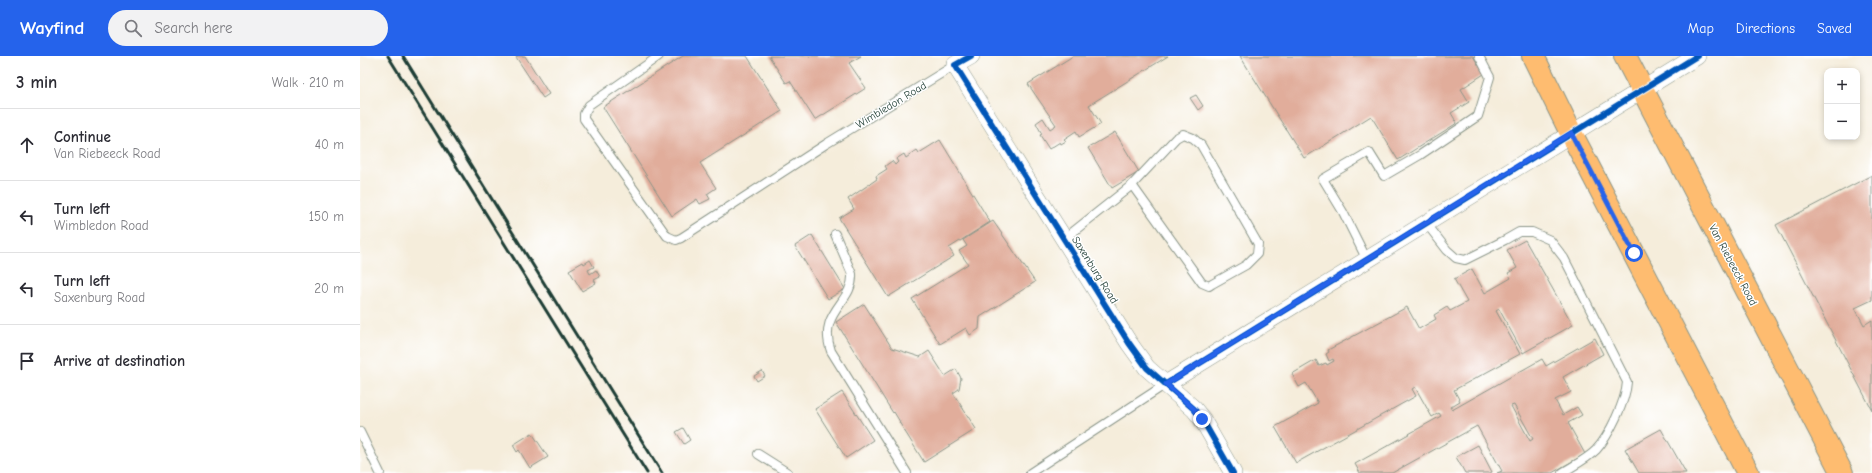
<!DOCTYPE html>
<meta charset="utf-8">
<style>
body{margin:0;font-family:"Comic Neue",sans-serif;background:#f2f2f3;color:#2b2b33}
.controls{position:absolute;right:12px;top:12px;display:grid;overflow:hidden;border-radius:8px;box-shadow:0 2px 6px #0003}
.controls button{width:36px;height:36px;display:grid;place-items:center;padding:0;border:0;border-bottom:1px solid #e1e1e2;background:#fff;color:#2b2b33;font:20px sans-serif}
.stop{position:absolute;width:12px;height:12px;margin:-9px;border:3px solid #2563eb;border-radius:50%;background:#fff}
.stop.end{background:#2563eb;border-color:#fff;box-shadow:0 1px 4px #0008}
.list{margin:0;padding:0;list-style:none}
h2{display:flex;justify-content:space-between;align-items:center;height:52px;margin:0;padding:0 16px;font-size:17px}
h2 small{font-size:13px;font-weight:400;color:#7c7c81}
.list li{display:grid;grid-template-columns:26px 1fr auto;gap:12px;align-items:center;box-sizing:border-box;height:72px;padding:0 16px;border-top:1px solid #e1e1e2}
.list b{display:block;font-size:15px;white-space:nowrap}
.list p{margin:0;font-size:13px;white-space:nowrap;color:#7c7c81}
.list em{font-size:13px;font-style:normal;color:#7c7c81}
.icon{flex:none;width:22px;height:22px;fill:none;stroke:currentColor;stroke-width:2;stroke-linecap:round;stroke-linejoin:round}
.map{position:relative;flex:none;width:1512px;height:417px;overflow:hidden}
header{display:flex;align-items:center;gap:24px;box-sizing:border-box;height:56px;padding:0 20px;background:#2563eb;color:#fff}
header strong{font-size:19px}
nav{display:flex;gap:22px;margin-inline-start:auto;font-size:14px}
.search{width:280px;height:36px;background:#f2f2f3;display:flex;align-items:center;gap:10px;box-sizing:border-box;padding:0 14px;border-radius:22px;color:#7c7c81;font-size:15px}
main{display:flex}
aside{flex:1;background:#fff}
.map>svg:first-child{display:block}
.building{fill:#e1ad9b;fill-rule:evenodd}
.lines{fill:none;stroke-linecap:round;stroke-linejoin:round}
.service-casing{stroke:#8a9588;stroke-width:10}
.minor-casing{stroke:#8a9588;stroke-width:18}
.primary-casing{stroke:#8a9588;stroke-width:24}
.service{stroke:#fff;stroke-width:8}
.minor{stroke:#fff;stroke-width:17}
.primary{stroke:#febc70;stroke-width:22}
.rail{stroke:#1f3d34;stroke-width:3}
.cycleway-casing{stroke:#fff;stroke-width:8}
.cycleway{stroke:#0057b8;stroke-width:6}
.route{stroke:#2563eb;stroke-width:5}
.labels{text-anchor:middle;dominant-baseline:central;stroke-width:3;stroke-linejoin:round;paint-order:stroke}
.street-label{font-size:11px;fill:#1f3d34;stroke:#fff}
</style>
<header>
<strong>Wayfind</strong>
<div class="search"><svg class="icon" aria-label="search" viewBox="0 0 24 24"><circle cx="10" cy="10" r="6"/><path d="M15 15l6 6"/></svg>Search here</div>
<nav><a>Map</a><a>Directions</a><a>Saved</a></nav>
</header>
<main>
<aside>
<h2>3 min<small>Walk · 210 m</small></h2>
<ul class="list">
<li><svg class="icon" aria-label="ahead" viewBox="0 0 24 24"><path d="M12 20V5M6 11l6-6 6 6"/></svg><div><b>Continue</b><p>Van Riebeeck Road</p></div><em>40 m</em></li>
<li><svg class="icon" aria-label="left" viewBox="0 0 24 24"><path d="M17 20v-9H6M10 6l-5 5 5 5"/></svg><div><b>Turn left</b><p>Wimbledon Road</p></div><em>150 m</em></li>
<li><svg class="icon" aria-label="left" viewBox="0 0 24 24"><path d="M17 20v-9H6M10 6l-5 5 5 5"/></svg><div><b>Turn left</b><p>Saxenburg Road</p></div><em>20 m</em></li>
<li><svg class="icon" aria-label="arrive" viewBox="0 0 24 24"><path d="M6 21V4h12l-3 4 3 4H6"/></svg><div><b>Arrive at destination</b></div></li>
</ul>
</aside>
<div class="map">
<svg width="1512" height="417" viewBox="0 0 1512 417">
<rect width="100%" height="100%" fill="#fff"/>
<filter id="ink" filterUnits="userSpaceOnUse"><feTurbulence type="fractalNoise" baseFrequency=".025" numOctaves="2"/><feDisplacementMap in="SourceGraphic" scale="8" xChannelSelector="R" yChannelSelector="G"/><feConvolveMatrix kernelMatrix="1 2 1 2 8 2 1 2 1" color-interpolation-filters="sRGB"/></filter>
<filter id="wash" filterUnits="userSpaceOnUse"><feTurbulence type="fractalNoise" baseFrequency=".012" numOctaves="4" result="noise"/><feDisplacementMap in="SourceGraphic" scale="16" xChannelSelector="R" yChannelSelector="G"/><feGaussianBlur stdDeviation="0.9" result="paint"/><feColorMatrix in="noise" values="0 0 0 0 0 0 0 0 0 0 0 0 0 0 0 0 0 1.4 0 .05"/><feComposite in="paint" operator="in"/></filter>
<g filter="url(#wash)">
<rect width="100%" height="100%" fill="#f5eddb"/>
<g id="blocks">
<path class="building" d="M158 0H165L189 38 183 42 156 1Z
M323 0H387L422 55 340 107 356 132 347 138 350 143 340 148 337 143 312 160 243 51Z
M409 0H501L489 7 506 32 455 64 430 25 426 27Z
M713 0H808L729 49 741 68 719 81 716 75 704 83 706 85 701 88 700 86 689 93 680 79 682 78 676 67 683 62 690 73 696 69 668 28Z
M880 0H1113L1124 18 1101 33 1109 46 1091 57 1097 67 1038 104 1011 60 944 102Z
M836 39 843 50 838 54 830 42Z
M755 76 779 116 752 132 728 92Z
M580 84 630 166 589 192 594 200 528 241 479 162 494 153 488 143 517 123 516 120 527 113 525 110 532 105 535 109 538 106 536 103 544 98 546 102 557 94 559 97Z
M1512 119V244L1495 252 1504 269 1512 264V354L1416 169Z
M633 165 675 226 620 261 619 273 610 279 606 272 580 288 552 243 608 208 599 195 607 190 603 184Z
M452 179 485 233 468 243 435 190Z
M1165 184 1213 269 1163 297 1139 253 1136 255 1160 298 1094 334 1100 345 1090 351 1092 354 1182 303 1186 310 1235 282 1243 298 1203 321 1211 336 1195 344 1203 359 1217 351 1222 359 1208 367 1225 398 1192 417H1137L1142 415 1117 370 1032 417H1000L995 408 1081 360 1079 357 1072 361 1055 331 1052 333 1056 340 936 407 915 371 958 347 946 327 939 331 932 318 956 304 959 310 966 307 967 309 974 305 973 303 969 305 966 298 969 296 968 294 1047 251 1059 273 1076 263 1074 259 1087 251 1090 255 1107 246 1094 223 1112 213 1125 237 1151 222 1148 217 1157 212 1147 194ZM1154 349 1173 383 1170 385 1151 350Z
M230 204 234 211 228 214 230 218 236 214 240 221 234 224 236 227 222 235 209 214 223 206 224 208Z
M504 248 532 292 560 301 569 295 585 320 596 313 601 322 599 333 593 337 616 373 564 406 539 366H540L534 356 533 357 476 266Z
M402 315 405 320 397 325 394 320Z
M482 336 513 384 486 402 455 353Z
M323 372 330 384 324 388 316 376Z
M1301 373 1326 417H1279L1265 393Z
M172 377 188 401 170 412 159 394 157 396 153 389Z
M1118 389 1132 416 1130 417H1105L1096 401Z"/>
</g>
</g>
<g filter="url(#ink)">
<use href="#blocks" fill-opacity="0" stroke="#8a9588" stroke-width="1"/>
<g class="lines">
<defs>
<path id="service" d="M299 0 229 49 224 58V63L307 180 316 184 321 182 466 88 595 9
M1066 167 1087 194 1096 202 1105 204 1145 184 1159 176H1172L1190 184 1204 202 1267 326C1266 345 1249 380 1236 394 1227 403 1213 410 1202 417
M475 178 492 218C494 247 457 255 471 295L547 417
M704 183 772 129 816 82 823 78 833 82 841 89 898 188 897 198 886 209 852 228 849 230 842 227 772 129
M1007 204 983 156 963 123 1009 96 1024 120 1060 99 1118 60 1130 21 1119 0
M0 376 20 417
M398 398 428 417
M670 417 806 328"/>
<path id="minor" d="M611 0 595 9 769 287 787 312 834 353 842 363 873 417
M806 328 1337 0"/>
<path id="primary" d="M1173 0 1211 77 1388 417
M1265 0 1482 417"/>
</defs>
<use href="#service" class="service-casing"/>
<use href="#minor" class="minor-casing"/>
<use href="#primary" class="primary-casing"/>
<use href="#service" class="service"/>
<use href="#minor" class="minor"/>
<use href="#primary" class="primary"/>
<path class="rail" d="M28 0 287 417
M43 0 302 417"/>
<defs>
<path id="cycleway" d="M611 0 595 9 769 287 787 312 834 353 842 363 873 417
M806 328 1337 0"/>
</defs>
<use href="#cycleway" class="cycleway-casing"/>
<use href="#cycleway" class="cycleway"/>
</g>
</g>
<g class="lines" filter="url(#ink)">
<path class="route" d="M842 363 834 353 806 328 1211 77 1274 197"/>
</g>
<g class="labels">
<g class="street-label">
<text transform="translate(531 49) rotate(-31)">Wimbledon Road</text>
<text transform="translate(1373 209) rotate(62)">Van Riebeeck Road</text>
<text transform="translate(735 214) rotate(58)">Saxenburg Road</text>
</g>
</g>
</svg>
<div class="controls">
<button>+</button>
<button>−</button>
</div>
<div class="stop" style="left:1274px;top:197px"></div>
<div class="stop end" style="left:842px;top:363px"></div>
</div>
</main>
